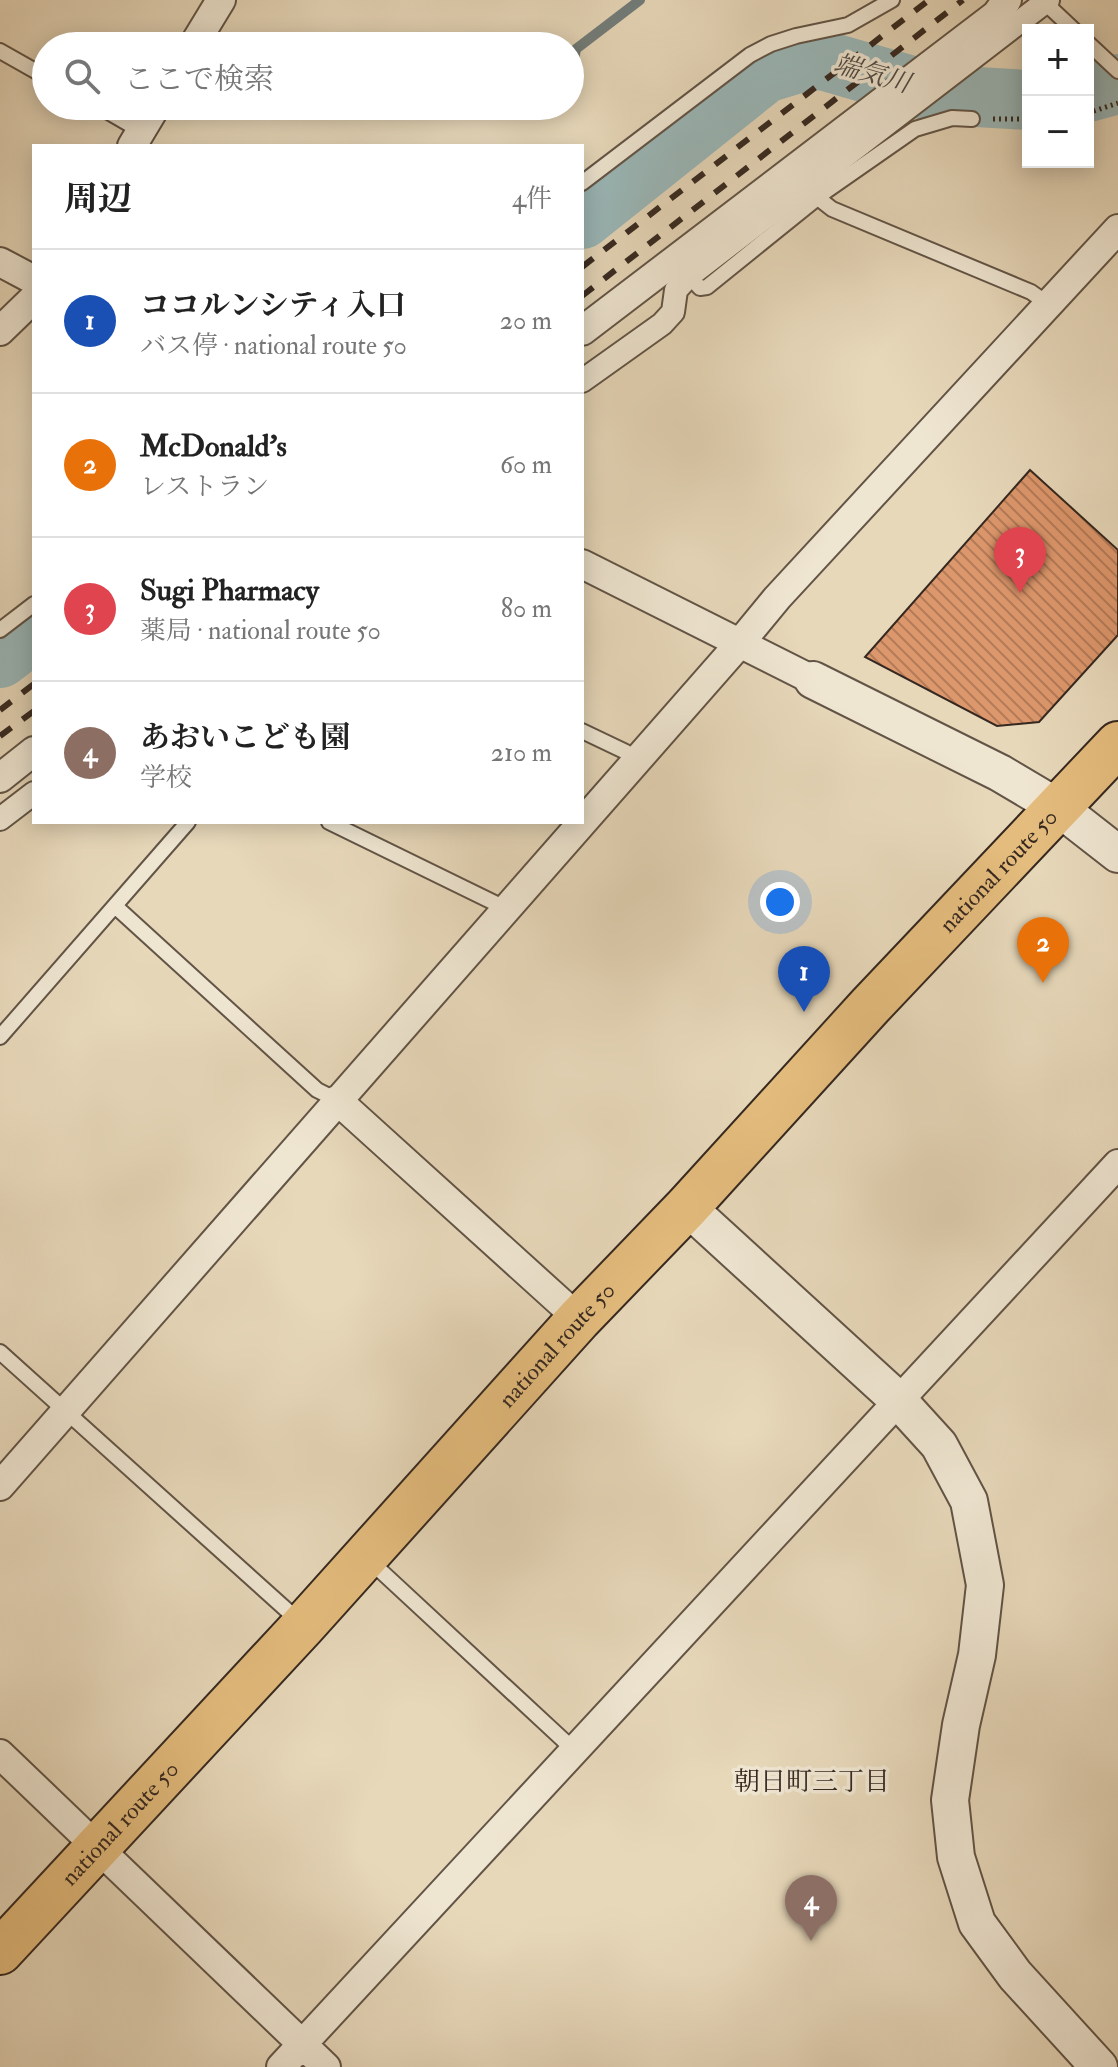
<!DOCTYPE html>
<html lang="ja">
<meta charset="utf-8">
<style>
body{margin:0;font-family:"IM FELL Double Pica","Noto Serif JP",serif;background:#f2f2f2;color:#222}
.controls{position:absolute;right:24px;top:24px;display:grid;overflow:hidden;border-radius:0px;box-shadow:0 4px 20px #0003}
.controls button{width:72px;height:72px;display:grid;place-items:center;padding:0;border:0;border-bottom:2px solid #e0e0e0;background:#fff;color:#222;font:40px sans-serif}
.you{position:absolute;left:780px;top:902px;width:28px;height:28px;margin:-20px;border:6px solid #fff;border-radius:50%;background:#1a73e8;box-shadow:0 0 0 12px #1a73e833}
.badge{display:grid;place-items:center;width:52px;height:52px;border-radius:50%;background:#7c3aed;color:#fff;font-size:26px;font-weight:700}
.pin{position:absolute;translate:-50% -66px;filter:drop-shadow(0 2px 4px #0008)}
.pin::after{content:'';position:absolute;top:42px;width:28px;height:24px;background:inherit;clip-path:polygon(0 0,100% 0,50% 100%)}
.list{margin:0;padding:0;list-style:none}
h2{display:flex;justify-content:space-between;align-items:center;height:104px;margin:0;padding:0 32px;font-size:34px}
h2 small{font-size:26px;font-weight:400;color:#767676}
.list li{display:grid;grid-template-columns:52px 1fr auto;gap:24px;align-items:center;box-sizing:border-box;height:144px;padding:0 32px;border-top:2px solid #e0e0e0}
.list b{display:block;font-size:30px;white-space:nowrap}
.list p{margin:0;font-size:26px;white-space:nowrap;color:#767676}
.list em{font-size:26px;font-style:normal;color:#767676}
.icon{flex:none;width:44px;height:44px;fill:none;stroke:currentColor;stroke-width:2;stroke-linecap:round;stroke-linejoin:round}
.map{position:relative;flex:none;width:1118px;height:2067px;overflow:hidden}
.search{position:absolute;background:#fff;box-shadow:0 4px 20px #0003;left:32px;top:32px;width:552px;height:88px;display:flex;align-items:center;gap:20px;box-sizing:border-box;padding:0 28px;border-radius:44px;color:#767676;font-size:30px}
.panel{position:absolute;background:#fff;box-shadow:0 4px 20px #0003;left:32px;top:144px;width:552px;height:680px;border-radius:0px}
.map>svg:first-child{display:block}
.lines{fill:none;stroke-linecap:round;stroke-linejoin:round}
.stream{stroke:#727e7c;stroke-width:10}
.river{stroke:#9ab8b9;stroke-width:60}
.building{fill:url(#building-back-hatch);stroke:#352820;stroke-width:2}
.service-casing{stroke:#625446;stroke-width:18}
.pedestrian-casing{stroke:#625446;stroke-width:26}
.minor-casing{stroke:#625446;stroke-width:32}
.tertiary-casing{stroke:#625446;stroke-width:40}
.trunk-casing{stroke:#352820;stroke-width:48}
.path{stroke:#352820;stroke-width:5;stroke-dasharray:2 4;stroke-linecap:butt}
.service{stroke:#efe6d2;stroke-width:14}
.pedestrian{stroke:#efe6d2;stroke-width:22}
.minor{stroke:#efe6d2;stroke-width:28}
.tertiary{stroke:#efe6d2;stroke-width:36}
.trunk{stroke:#e4bc7d;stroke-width:44}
.rail{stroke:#352820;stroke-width:6;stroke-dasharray:14 14;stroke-linecap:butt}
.labels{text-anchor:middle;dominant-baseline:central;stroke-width:7;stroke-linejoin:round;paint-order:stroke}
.street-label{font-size:24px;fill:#352820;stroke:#efe6d2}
.water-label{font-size:26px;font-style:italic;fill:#4e4c46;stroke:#efe6d2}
.neighbourhood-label{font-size:26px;fill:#352820;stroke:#efe6d2}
</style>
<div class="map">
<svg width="1118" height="2067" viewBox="0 0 1118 2067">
<defs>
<pattern id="building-back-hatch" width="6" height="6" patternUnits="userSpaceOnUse" patternTransform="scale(2)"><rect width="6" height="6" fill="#dd976c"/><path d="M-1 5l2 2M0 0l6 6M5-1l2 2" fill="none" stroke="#b47b58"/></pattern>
</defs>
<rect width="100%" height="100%" fill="#e7d8ba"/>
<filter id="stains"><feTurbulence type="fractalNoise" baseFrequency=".0025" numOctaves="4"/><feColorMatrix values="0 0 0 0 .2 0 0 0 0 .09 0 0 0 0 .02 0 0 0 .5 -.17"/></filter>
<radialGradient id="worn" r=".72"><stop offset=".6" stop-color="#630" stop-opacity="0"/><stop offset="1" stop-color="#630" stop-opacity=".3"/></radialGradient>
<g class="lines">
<path class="stream" d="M573 65 576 49 640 0"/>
<path class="river" d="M1088 92 1118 84
M582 219 765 73 801 62 822 60 943 95 1028 100
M0 658 34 632"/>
</g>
<path class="building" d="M1030 470 1118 550V635L1039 722 997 726 865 657Z"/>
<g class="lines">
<defs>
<path id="service" d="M1042 0 1074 30
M1088 43 1118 71
M0 51 46 77
M98 106 141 131
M582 183 750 55 771 44 796 36 848 25 892 0
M818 198 832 209 1031 292 1048 304
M684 270 700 288 707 287 826 191 915 129 952 118 972 119
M0 630 34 604
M582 731 626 752 636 760
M329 822 507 909
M115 906 317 1090 337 1100
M0 1037 188 822
M0 1352 300 1622
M369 1560 574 1750"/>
<path id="pedestrian" d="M582 381 662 324 673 312 676 290 689 276 1048 0
M0 819 34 793"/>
<path id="minor" d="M193 46 221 0
M132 146 156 106
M0 262 34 280
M0 331 34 298
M582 331 996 15 1007 0
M582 564 813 680
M0 778 34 751
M337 1100 579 1319
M0 1486 740 643 777 598 1118 229
M0 1754 326 2067
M281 2067 1118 1164"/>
<path id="tertiary" d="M813 680 1000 773 1059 808 1118 854
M687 1207 898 1400 939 1445 969 1501 985 1585 977 1655 961 1725 950 1800 956 1857 977 1923 1015 1975 1099 2067"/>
<g id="trunk">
<path id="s1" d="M0 1952 303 1626 579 1319 687 1207 870 1006 1118 744"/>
</g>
</defs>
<use href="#service" class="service-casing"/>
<use href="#pedestrian" class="pedestrian-casing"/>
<use href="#minor" class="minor-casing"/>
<use href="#tertiary" class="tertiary-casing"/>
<use href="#trunk" class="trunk-casing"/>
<path class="path" d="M1088 113 1118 103
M993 119H1028"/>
<use href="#service" class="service"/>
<use href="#pedestrian" class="pedestrian"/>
<use href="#minor" class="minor"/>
<use href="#tertiary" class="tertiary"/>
<use href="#trunk" class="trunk"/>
<path class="rail" d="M582 267 929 0
M582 296 963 0
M0 710 34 684
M0 736 34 711"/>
</g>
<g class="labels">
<g class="street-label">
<text stroke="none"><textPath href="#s1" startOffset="1472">national route 50</textPath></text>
<text stroke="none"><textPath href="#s1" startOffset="824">national route 50</textPath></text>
<text stroke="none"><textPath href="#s1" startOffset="176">national route 50</textPath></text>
</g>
<g class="water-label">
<text transform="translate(872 74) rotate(16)">端気川</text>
</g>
<g class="neighbourhood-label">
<text x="812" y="1782">朝日町三丁目</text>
</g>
</g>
<rect width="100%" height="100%" filter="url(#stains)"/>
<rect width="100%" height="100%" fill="url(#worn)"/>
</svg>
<div class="controls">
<button>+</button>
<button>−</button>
</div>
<div class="you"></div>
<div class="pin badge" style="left:804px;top:1012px;background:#1a4fb4">1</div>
<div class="pin badge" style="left:1043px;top:983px;background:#e8710a">2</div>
<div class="pin badge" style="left:1020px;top:593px;background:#e0444e">3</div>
<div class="pin badge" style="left:811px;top:1941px;background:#8d6e63">4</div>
<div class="search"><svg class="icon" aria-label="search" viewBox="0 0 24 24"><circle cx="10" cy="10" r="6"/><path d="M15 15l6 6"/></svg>ここで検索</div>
<section class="panel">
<h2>周辺<small>4件</small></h2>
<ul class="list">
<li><span class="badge" style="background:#1a4fb4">1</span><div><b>ココルンシティ入口</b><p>バス停 · national route 50</p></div><em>20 m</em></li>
<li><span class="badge" style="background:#e8710a">2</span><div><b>McDonald's</b><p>レストラン</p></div><em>60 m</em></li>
<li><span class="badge" style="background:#e0444e">3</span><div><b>Sugi Pharmacy</b><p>薬局 · national route 50</p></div><em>80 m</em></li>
<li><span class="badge" style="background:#8d6e63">4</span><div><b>あおいこども園</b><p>学校</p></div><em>210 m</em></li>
</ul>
</section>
</div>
